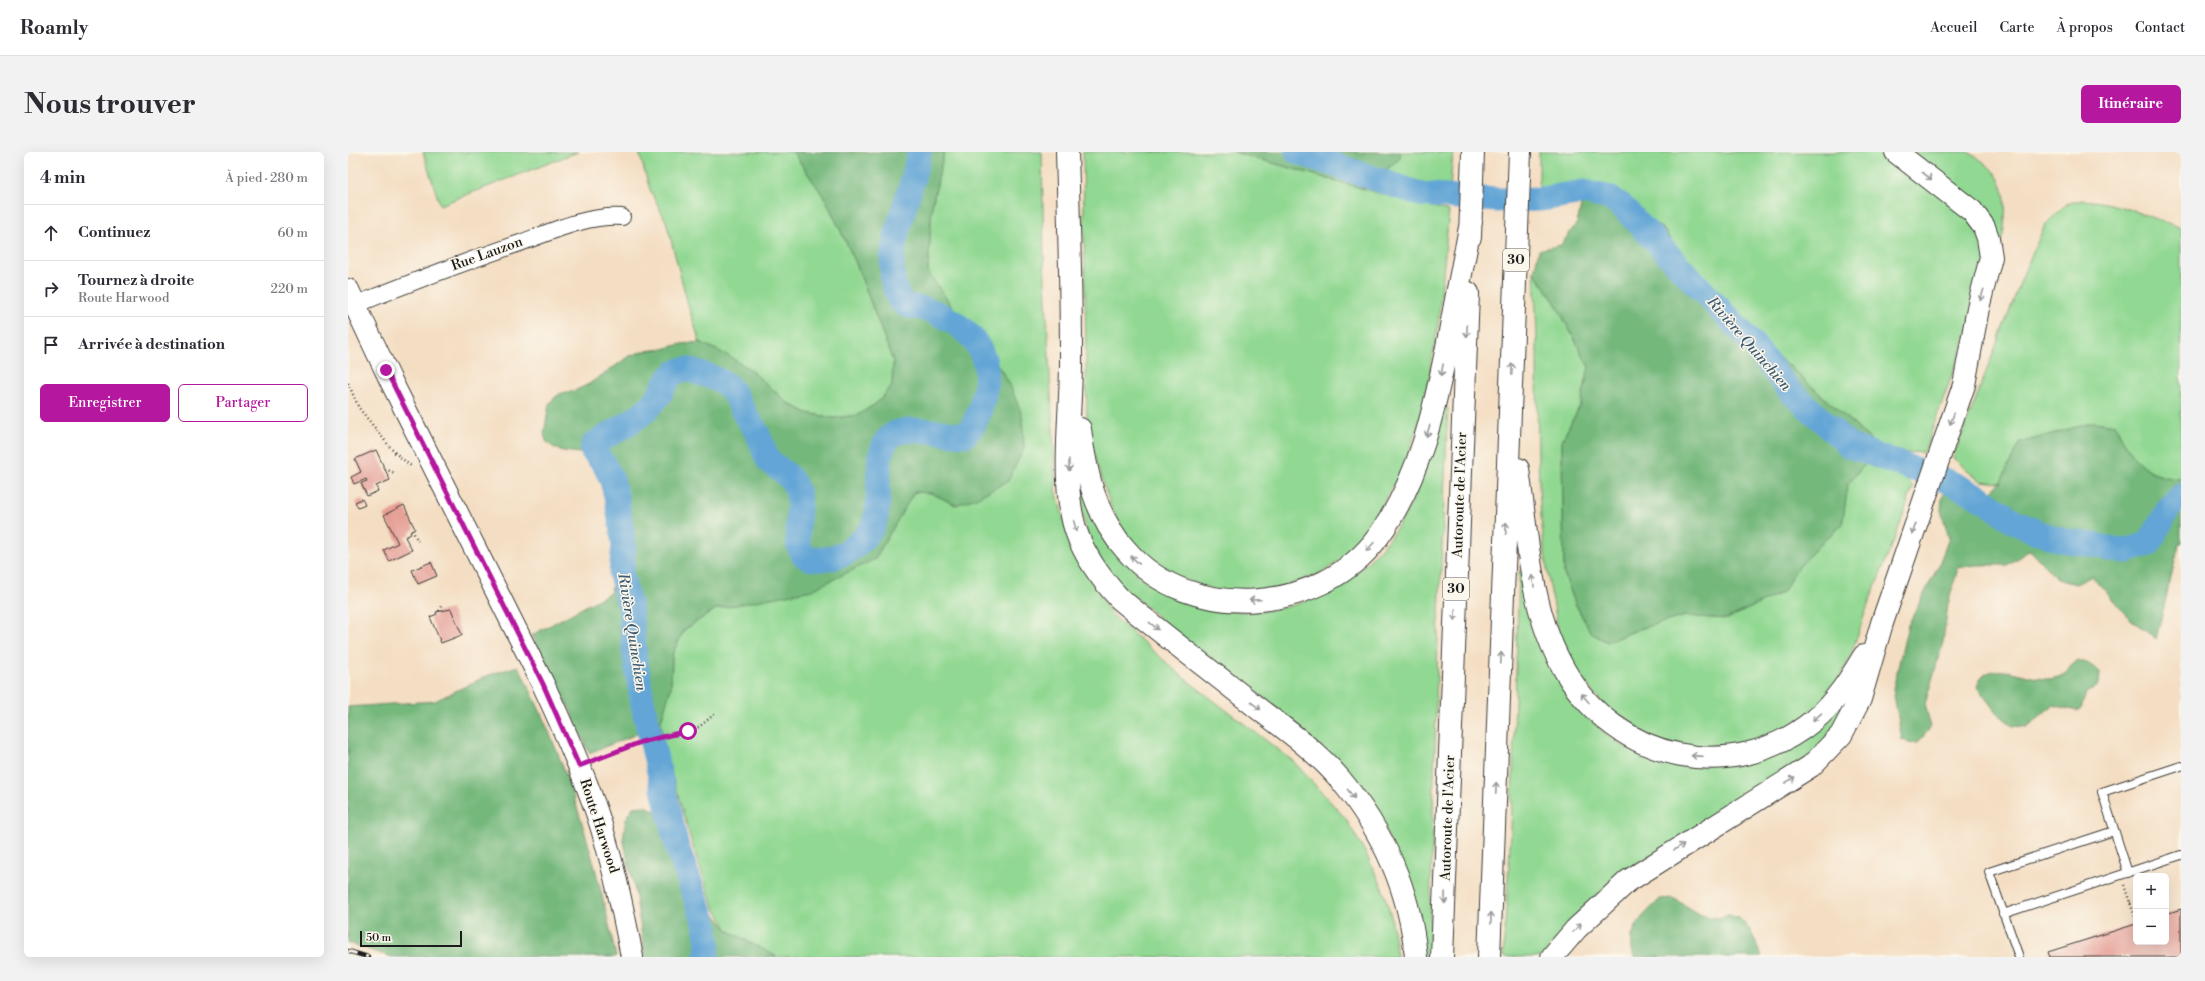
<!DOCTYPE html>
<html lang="fr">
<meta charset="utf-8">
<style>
body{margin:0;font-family:"Libre Bodoni",serif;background:#f2f2f3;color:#2b2b33}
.controls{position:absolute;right:12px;bottom:12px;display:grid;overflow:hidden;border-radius:6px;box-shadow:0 4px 16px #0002}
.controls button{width:36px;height:36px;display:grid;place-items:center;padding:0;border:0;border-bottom:1px solid #e1e1e2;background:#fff;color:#2b2b33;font:20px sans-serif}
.scale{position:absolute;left:12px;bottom:10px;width:102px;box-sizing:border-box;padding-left:4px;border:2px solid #1c1c1c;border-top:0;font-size:11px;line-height:14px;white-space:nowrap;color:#1c1c1c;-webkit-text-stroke:3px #fbf7ec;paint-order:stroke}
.stop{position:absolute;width:12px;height:12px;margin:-9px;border:3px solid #b5179e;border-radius:50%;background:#fff}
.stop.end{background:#b5179e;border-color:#fff;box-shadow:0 1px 4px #0008}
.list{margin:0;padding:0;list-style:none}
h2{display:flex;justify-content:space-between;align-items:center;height:52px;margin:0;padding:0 16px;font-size:17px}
h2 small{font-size:13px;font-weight:400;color:#7c7c81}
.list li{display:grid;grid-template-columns:26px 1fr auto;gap:12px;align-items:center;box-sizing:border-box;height:56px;padding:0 16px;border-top:1px solid #e1e1e2}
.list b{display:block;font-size:15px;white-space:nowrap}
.list p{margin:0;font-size:13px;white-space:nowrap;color:#7c7c81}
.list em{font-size:13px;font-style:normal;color:#7c7c81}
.actions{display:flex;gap:8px;padding:12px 16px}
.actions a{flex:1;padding:9px 0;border:1px solid #b5179e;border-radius:6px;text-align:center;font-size:14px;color:#b5179e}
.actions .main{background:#b5179e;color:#fff}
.icon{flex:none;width:22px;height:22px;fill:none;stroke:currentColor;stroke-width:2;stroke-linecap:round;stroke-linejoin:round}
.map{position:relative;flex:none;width:1833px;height:805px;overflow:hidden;border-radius:6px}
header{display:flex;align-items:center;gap:24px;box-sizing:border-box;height:56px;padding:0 20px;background:#fff;border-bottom:1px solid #e1e1e2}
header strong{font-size:19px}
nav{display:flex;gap:22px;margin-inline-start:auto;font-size:14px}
.intro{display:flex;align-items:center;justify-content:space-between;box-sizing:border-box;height:96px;padding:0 24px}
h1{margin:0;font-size:28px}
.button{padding:10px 18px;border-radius:6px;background:#b5179e;color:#fff;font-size:14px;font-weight:700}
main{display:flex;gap:24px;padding:0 24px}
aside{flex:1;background:#fff;border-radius:6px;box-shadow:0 4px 16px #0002}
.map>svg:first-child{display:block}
.green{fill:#91d892;stroke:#567a57}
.forest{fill:#74b87c;stroke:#486a4c}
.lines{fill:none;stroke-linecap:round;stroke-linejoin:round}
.river{stroke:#62a5d6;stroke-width:25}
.building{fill:#e59d94}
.service-casing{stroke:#3c3935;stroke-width:10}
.minor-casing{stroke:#3c3935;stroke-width:18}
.secondary-casing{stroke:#3c3935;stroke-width:24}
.motorway-casing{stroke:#3c3935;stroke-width:24}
.path{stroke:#3c3935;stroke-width:2.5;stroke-dasharray:1 3;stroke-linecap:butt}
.service{stroke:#fff;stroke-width:8}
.minor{stroke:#fff;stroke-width:16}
.secondary{stroke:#fff;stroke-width:22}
.motorway{stroke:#fff;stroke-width:22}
.rail-casing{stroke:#1c1c1c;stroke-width:4.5}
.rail{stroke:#fbf7ec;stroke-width:3;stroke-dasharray:9;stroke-linecap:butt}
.oneway{stroke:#999}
.route{stroke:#b5179e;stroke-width:5}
.labels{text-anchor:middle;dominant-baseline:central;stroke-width:3;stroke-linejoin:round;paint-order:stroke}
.shield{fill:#fbf7ec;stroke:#5f5e5a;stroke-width:1}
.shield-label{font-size:13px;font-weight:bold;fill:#1c1c1c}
.street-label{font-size:14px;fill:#1c1c1c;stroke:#fbf7ec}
.water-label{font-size:15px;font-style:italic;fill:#3c5a70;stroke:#fbf7ec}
</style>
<header>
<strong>Roamly</strong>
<nav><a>Accueil</a><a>Carte</a><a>À propos</a><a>Contact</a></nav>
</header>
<div class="intro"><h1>Nous trouver</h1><a class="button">Itinéraire</a></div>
<main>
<aside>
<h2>4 min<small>À pied · 280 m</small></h2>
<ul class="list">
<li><svg class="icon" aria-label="ahead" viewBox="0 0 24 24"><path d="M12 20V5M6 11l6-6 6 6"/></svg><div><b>Continuez</b></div><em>60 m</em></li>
<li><svg class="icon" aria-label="right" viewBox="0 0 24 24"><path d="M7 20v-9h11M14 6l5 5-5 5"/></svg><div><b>Tournez à droite</b><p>Route Harwood</p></div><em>220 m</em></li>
<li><svg class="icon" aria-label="arrive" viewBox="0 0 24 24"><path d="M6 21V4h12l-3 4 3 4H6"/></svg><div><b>Arrivée à destination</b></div></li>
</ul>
<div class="actions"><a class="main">Enregistrer</a><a>Partager</a></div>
</aside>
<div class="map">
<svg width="1833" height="805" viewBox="0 0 1833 805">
<rect width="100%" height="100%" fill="#fbf7ec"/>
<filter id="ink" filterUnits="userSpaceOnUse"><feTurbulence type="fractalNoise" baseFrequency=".025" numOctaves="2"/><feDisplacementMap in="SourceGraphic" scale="8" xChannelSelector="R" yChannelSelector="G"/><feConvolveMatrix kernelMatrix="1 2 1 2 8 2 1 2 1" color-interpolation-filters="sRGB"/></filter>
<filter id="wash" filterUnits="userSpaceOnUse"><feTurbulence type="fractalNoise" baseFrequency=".012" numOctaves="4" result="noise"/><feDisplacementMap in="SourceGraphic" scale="16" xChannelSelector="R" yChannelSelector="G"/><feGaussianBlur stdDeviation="0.9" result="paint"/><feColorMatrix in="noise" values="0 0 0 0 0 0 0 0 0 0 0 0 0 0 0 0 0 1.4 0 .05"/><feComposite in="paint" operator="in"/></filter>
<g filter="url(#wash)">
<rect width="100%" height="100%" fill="#f4dec3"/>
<path class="green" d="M75 0H230L92 53Z
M291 0H445L478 48 507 109 545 209 544 234 529 251 510 263 486 266 459 261 440 251 399 215 352 190 341 156 318 69 302 38Z
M596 0H694L696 109 708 338 724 397 763 462 836 526 945 609 998 667 1017 700 1034 735 1043 764 1049 805H429L381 779 366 755 345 695 316 595 313 569 323 535 324 503 336 478 368 457 411 448 555 358 566 340 583 341 608 353 662 233 640 197 602 152 580 120 584 54Z
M735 0H886L1059 49 1101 59 1090 174 1077 250 1057 313 1029 364 1012 388 996 406 972 422 927 437 866 438 819 421 780 385 763 355 749 313 739 271Z
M1052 0H1105L1102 36H1080L1034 22 1052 6Z
M1191 0H1620C1658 21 1661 42 1655 83L1576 300 1556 301 1523 296 1525 290 1438 211 1395 177 1354 131 1316 78 1269 45 1238 33 1210 37 1191 42Z
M1734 48C1769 50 1800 64 1833 76V327C1797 326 1781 304 1768 273L1746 270 1672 291 1652 331 1633 329 1605 306 1677 118 1697 73 1718 52Z
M1186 120 1208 152 1241 215 1233 252 1214 288V306L1216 422 1228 453 1243 481 1259 490 1291 477 1337 464 1379 467 1435 440 1447 419 1472 392 1494 373 1500 332 1517 312 1550 315 1565 335C1557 357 1550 379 1541 401 1533 421 1524 441 1517 461 1507 491 1498 524 1475 548 1435 591 1359 609 1303 587 1268 573 1231 529 1215 494 1209 480 1208 460 1204 445 1187 362 1190 279 1189 195 1189 170 1187 145 1186 120Z
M1095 256H1100L1090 486 1081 805H1077L1036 672 1019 645 1000 621 949 573 902 535 844 493 765 427 740 386 730 340 735 339C749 360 763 381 777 402 782 409 787 421 794 426 816 444 844 454 872 458 945 468 1009 435 1050 374 1074 339 1083 297 1095 256Z
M1171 419H1176L1205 516 1221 543 1240 566 1257 581 1274 593 1294 603 1324 611 1356 614 1495 550 1500 552 1469 601 1274 722 1245 746 1224 767 1194 805H1155L1163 680Z"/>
<path class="forest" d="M445 0H596L584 54 580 120 602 152 640 197 662 233 674 263 676 296 660 329 628 346 608 353 583 341 566 340 527 407 464 438 368 457 336 478 324 503 323 535 313 569 284 584 241 601 224 562 184 483 262 441C274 406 267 371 254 337 250 325 253 315 242 306 228 295 214 306 198 289L196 282 201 252 205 247 213 241 226 239 241 232 282 204 295 199 315 197 333 192 352 190 379 203 399 215 440 251 459 261 486 266 510 263 529 251 544 234 545 209 507 109 478 48Z
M886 0H1052V6L1016 37Z
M1238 33 1269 45 1316 78 1354 131 1395 177 1438 211 1525 290 1517 312 1500 332 1494 373 1472 392 1447 419 1435 440 1379 467 1337 464 1291 477 1259 490 1243 481 1228 453 1216 422 1214 288 1233 252 1241 215 1208 152 1186 120 1191 98 1213 93 1229 71Z
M1746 270 1768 273C1781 304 1797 326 1833 327V391L1831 392 1808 487 1780 465 1744 424 1728 432 1709 427 1682 398 1659 413H1627L1610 416 1600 452 1595 490 1577 552 1583 575 1569 592 1554 588 1545 537 1560 473 1590 415 1601 386 1593 358 1594 345 1602 334 1614 335 1630 352 1652 331 1672 291Z
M1730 508 1741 512 1752 520 1751 532 1738 541 1733 557 1729 559 1705 553 1679 575 1665 574 1648 560 1629 535C1638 503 1678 528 1700 527 1706 527 1713 524 1718 522L1722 515Z
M170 514C218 605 247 704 268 805H44L0 791V555L87 549 141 523Z
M297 654 306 658 337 728 381 779 429 805H297L287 739 275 687 278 667 285 655Z
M1325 746 1353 763 1370 766 1380 763 1391 766 1402 778 1414 805H1286C1277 778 1294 765 1312 747Z"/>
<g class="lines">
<path class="river" d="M949 0 1072 42 1149 48 1194 47 1235 40 1262 46 1273 53 1404 191 1442 239 1502 294 1599 329 1630 344 1669 371 1689 380 1713 388 1752 394 1765 398 1778 399 1801 392 1821 356 1833 344
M358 805 360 793 357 771 329 695 295 553 287 506 282 455 273 423 276 393 269 348 264 328 256 312 244 298 245 293C267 278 294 267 310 245 315 237 320 223 330 219 338 215 347 220 354 222 384 231 384 237 397 262 402 270 408 277 411 285 415 293 416 301 420 308 423 312 427 313 430 316 440 322 447 331 450 342 455 357 438 406 466 407 481 408 495 404 506 395 513 389 521 382 525 374 537 349 521 296 546 282 561 273 599 282 617 283 628 274 632 257 636 243 647 202 621 174 584 159 565 151 553 162 546 133 536 93 565 42 571 0"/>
</g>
<g id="blocks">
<path class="building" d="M28 298 42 328 28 334 30 339 19 344 13 331 19 329 18 327 6 332 3 325 13 320 7 307Z
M14 347 17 353 10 356 7 350Z
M56 353 67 377 62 380 63 382 57 385 64 398 41 409 36 398 50 391 36 363Z
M83 410 89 424 70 432 64 418Z
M103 457 114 483 93 491 82 465 89 462 88 460Z
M1833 757V805H1702L1700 800 1788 772V790H1818V762Z"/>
</g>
</g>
<g filter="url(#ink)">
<use href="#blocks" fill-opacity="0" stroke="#3c3935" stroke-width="1"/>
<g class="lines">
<defs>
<path id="service" d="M1780 721 1754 640 1833 614
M1655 762 1833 703
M1671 805 1641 720 1766 679"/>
<path id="minor" d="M7 153C61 131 116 110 172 91 205 79 238 63 274 65"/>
<path id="secondary" d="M0 138 42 227 195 532C215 575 235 619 250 664 265 710 275 757 284 805"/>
<path id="motorway" d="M719 0C721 68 723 136 723 203 724 255 712 331 728 379 737 405 753 427 772 447 818 485 866 521 912 558 940 579 969 600 992 627 1035 679 1062 738 1068 805
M1122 85 1125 0
M732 277C738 321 747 364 778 398 841 472 973 463 1030 385 1073 326 1087 254 1101 185 1108 146 1116 108 1123 70
M1170 317C1180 385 1181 458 1217 519 1269 609 1385 635 1466 568 1488 550 1502 527 1516 504
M1094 805 1120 141
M1141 805 1172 0
M1204 805 1228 777 1280 729 1463 614 1493 583 1512 547 1534 471 1616 233 1630 156 1643 105 1640 86 1636 75 1624 59 1548 0"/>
</defs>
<use href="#service" class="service-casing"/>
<use href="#minor" class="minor-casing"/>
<use href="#secondary" class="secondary-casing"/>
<use href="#motorway" class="motorway-casing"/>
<path class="path" d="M0 231 11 256 46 300 63 314
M37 317 47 321
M64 378 70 389
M91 459 93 454
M247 608 293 590 351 575 368 561
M1776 733 1788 768
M1782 751 1788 750"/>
<use href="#service" class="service"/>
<use href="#minor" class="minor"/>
<use href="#secondary" class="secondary"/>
<use href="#motorway" class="motorway"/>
<defs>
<path id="rail" d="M0 799 20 805"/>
</defs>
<use href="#rail" class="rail-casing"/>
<use href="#rail" class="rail"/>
</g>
<defs><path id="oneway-shaft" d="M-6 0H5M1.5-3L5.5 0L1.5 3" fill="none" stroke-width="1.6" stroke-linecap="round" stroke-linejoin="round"/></defs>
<g class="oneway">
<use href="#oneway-shaft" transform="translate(1579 24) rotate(38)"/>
<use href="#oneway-shaft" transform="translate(1634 143) rotate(107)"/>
<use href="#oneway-shaft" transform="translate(1119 179) rotate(92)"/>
<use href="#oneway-shaft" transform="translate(1164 217) rotate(-88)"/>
<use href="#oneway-shaft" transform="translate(1094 218) rotate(101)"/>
<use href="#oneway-shaft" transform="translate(1604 267) rotate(110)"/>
<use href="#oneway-shaft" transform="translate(1080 279) rotate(107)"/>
<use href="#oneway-shaft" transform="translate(721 313) rotate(89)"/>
<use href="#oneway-shaft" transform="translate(727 374) rotate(76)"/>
<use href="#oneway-shaft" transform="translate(1158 376) rotate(-88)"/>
<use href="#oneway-shaft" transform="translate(1566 377) rotate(109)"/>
<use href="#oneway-shaft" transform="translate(1022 395) rotate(132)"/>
<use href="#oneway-shaft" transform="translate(787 408) rotate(-136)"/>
<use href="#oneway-shaft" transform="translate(1185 429) rotate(-101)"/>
<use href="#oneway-shaft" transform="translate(907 448) rotate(178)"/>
<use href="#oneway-shaft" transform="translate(1107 463) rotate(92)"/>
<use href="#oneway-shaft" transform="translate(806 474) rotate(38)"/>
<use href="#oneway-shaft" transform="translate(1153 506) rotate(-88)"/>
<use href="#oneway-shaft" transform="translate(1237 546) rotate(-131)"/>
<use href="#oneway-shaft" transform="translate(908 554) rotate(38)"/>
<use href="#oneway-shaft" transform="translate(1469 565) rotate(139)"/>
<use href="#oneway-shaft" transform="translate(1349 604) rotate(-176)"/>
<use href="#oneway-shaft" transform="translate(1442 628) rotate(-32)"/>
<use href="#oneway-shaft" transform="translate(1148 636) rotate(-88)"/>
<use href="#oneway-shaft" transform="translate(1003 642) rotate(52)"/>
<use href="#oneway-shaft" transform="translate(1331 695) rotate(-31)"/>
<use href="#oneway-shaft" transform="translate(1097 746) rotate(92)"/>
<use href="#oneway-shaft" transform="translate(1143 766) rotate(-88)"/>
<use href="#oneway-shaft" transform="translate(1229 776) rotate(-45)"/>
</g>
</g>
<g class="lines" filter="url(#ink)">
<path class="route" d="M38 218 195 532 231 614 293 590 340 579"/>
</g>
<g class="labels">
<g class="shield">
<rect x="1155" y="97" width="26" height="22" rx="3"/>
<rect x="1095" y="426" width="26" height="22" rx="3"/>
</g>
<g class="shield-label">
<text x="1168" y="108">30</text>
<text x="1108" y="437">30</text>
</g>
<g class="street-label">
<text transform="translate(139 102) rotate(-20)">Rue Lauzon</text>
<text transform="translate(1112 343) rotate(-88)">Autoroute de l'Acier</text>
<text transform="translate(1100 666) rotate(-88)">Autoroute de l'Acier</text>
<text transform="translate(251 674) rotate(72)">Route Harwood</text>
</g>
<g class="water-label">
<text transform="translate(1401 192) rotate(49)">Rivière Quinchien</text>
<text transform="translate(284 480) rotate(81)">Rivière Quinchien</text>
</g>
</g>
</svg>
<div class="controls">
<button>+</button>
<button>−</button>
</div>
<div class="scale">50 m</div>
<div class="stop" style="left:340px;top:579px"></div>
<div class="stop end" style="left:38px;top:218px"></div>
</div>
</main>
